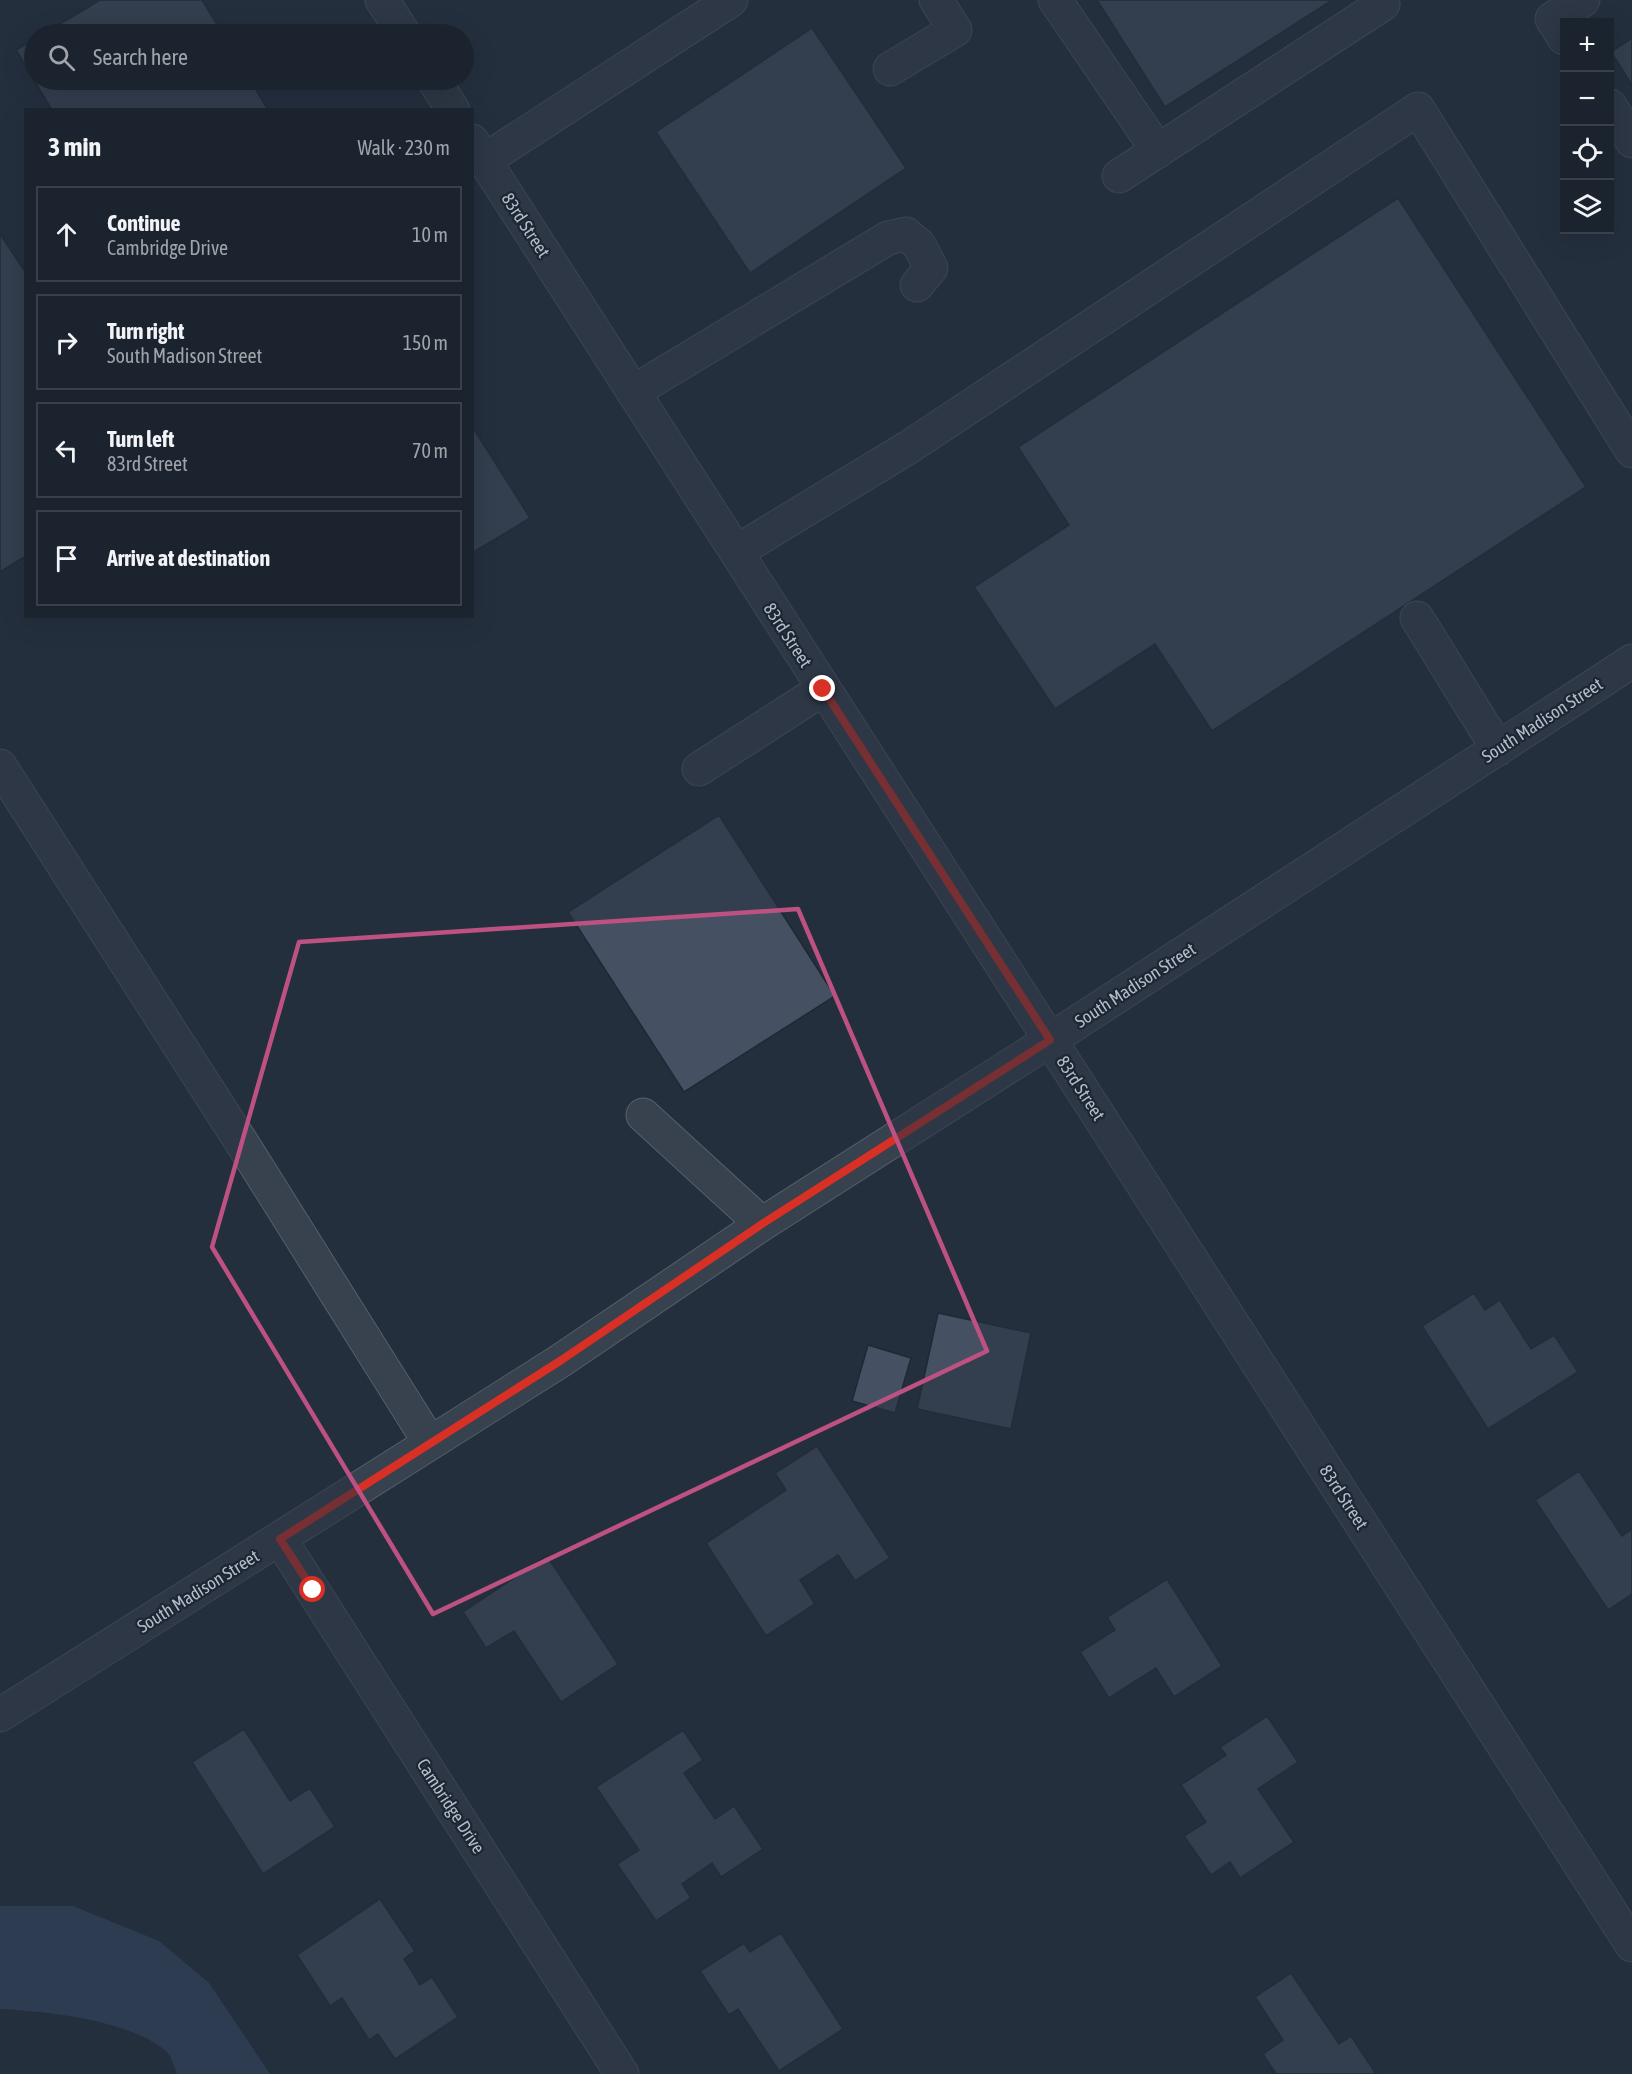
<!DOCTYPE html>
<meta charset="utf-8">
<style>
body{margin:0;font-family:"Asap Condensed",sans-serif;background:#242b36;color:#f1f3f6}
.controls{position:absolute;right:18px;top:18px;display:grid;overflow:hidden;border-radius:0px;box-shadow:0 6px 24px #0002}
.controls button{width:54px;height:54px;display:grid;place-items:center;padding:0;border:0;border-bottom:2px solid #39404a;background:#1b232e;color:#f1f3f6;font:30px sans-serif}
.stop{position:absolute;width:18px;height:18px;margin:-14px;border:4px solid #d93025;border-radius:50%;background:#fff}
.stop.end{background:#d93025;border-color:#fff;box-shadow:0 2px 6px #0008}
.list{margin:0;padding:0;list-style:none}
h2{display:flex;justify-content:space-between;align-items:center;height:78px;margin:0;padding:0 24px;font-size:26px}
h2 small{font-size:20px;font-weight:400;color:#a0a4aa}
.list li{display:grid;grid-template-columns:39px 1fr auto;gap:18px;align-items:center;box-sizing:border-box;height:96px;margin:0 12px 12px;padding:0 12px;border:2px solid #39404a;border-radius:0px}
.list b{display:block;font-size:22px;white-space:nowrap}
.list p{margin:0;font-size:20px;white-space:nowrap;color:#a0a4aa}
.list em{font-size:20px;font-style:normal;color:#a0a4aa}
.icon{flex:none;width:33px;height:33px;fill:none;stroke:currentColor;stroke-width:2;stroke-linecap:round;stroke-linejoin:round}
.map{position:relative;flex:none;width:1632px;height:2074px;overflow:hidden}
.search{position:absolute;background:#1b232e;box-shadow:0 6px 24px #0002;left:24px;top:24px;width:450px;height:66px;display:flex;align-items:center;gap:15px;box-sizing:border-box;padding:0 21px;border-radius:33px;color:#a0a4aa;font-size:22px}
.panel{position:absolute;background:#1b232e;box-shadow:0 6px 24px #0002;left:24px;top:108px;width:450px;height:510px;border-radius:0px}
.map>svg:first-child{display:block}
.water{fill:#394c67}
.building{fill:#455162;stroke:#1f2835;stroke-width:1.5}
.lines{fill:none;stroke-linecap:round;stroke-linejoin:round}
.minor-casing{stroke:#565f6c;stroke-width:35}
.minor{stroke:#38414e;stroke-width:33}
.route{stroke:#d93025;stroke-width:8}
.marked{fill:none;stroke:#bd5182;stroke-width:4.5;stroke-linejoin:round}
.labels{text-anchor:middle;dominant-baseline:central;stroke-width:4.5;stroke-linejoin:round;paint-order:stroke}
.street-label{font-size:18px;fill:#b4bcc9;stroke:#1d2633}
</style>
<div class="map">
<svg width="1632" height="2074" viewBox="0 0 1632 2074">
<rect width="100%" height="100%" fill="#242f3e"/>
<path class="water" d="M0 1906H73L159 1941 209 1983 270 2074H177C174 2067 171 2054 165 2050 128 2020 46 2011 0 2009Z"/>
<path class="building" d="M100 0H202L223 34H43Z
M1097 0H1330L1331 1 1165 107Z
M812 28 906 168 750 273 656 132Z
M1632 38V85L1611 52Z
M34 39V80H250L268 110H52L16 50Z
M1398 198 1586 487 1212 731 1155 644 1055 709 974 587 1069 525 1018 447Z
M0 234 26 273V556L0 572Z
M472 426 530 518 472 553Z
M719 815 835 996 684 1092 568 912Z
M1474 1293 1485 1310 1500 1300 1531 1349 1554 1335 1578 1372 1488 1429 1422 1326Z
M938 1313 1031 1333 1011 1429 917 1409Z
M868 1345 911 1358 895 1413 852 1401Z
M817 1446 890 1558 855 1581 838 1555 800 1580 815 1604 766 1636 706 1543 786 1490 775 1473Z
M1579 1471 1622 1536 1632 1529V1594L1608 1610 1535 1500Z
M547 1556 618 1664 561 1702 514 1631 486 1648 463 1612Z
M1167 1579 1222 1666 1174 1697 1156 1668 1109 1698 1080 1652 1115 1630 1107 1617Z
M1267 1716 1298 1762 1258 1789 1294 1842 1240 1878 1230 1862 1211 1875 1184 1836 1206 1822 1181 1785 1226 1755 1220 1747Z
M244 1729 290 1801 310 1788 335 1827 263 1874 192 1762Z
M683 1730 703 1760 684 1773 715 1819 734 1806 763 1849 721 1877 712 1863 682 1884 691 1898 656 1921 617 1864 639 1850 596 1787Z
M380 1899 415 1951 404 1959 420 1985 432 1977 458 2017 395 2059 378 2034 369 2040 342 1998 330 2006 297 1955Z
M781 1933 843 2029 779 2071 738 2009 729 2015 700 1971 744 1943 750 1952Z
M1291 1973 1339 2044 1351 2036 1376 2074H1276L1263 2054 1283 2040 1255 1997Z"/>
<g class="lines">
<defs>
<path id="minor" d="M382 0 404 34
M1055 0 1158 151
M1564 38 1552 19 1583 0
M890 69 955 30 936 0
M434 80 453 110
M1610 106 1632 141
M472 141 1632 1945
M485 160 731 0
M1119 176 1383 4 1381 0
M633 392 888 238 906 234 919 245 931 268 917 285
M736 552 909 447 1418 109 1632 451
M1417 618 1498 749
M0 766 247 1151 430 1443
M699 769 823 689
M643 1115 762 1224
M280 1539 622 2074
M0 1715 560 1361 762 1224 1050 1040 1632 661"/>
</defs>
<use href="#minor" class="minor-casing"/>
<use href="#minor" class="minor"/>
</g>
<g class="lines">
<path class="route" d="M313 1590 280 1539 560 1361 762 1224 1050 1040 823 689"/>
</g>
<path d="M0 0H1632V2074H0ZM798 909 987 1351 433 1614 212 1247 299 942Z" fill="#242f3e" fill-opacity=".55" fill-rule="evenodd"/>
<path class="marked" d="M798 909 987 1351 433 1614 212 1247 299 942Z"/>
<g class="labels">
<g class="street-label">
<text transform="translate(526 225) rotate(57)">83rd Street</text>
<text transform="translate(788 635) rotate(57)">83rd Street</text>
<text transform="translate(1542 720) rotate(-33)">South Madison Street</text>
<text transform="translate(1135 985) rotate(-33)">South Madison Street</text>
<text transform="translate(1081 1088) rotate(57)">83rd Street</text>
<text transform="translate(1344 1497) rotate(57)">83rd Street</text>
<text transform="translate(198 1591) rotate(-32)">South Madison Street</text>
<text transform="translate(451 1806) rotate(57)">Cambridge Drive</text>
</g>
</g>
</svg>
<div class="controls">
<button>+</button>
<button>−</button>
<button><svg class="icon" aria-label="locate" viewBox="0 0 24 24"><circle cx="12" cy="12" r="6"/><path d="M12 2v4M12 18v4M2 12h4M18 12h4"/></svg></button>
<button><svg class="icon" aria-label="layers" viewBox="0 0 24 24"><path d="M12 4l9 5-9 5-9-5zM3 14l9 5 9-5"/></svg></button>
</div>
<div class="stop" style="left:313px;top:1590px"></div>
<div class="stop end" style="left:823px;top:689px"></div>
<div class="search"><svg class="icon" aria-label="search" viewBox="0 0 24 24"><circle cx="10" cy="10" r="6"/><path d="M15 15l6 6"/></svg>Search here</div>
<section class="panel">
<h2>3 min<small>Walk · 230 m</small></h2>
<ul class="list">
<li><svg class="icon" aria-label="ahead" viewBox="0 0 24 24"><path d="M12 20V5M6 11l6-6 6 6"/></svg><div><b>Continue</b><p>Cambridge Drive</p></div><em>10 m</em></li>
<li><svg class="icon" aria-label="right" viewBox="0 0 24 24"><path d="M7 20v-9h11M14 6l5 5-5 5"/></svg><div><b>Turn right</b><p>South Madison Street</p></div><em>150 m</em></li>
<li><svg class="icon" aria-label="left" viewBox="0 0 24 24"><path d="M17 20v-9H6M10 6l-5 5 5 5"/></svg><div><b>Turn left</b><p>83rd Street</p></div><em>70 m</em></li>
<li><svg class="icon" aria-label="arrive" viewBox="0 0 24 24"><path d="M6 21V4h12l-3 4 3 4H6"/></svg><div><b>Arrive at destination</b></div></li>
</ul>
</section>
</div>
